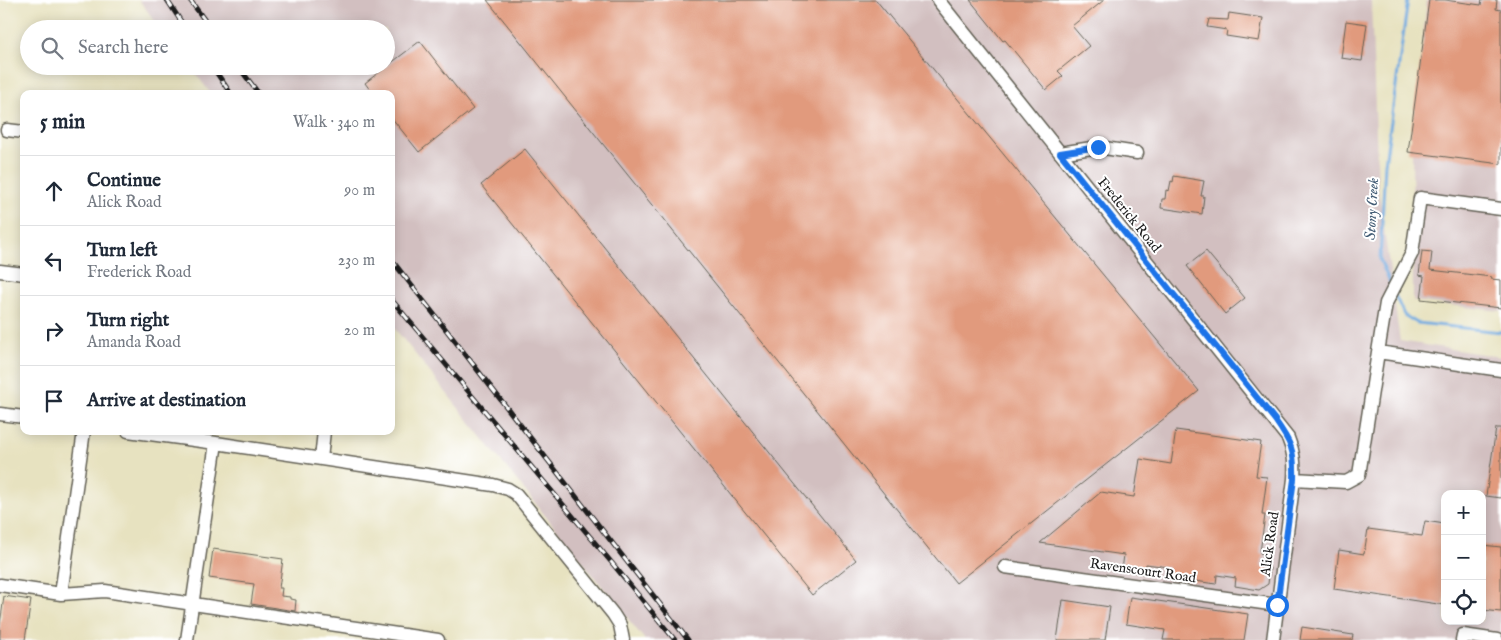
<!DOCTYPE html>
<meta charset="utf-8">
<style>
body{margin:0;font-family:"IM FELL English",serif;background:#f2f2f3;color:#1f2937}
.controls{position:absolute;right:15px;bottom:15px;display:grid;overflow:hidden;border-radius:10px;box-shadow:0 2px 12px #0003}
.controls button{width:45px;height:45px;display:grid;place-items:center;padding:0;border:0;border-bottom:1px solid #e0e1e3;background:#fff;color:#1f2937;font:25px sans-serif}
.stop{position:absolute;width:15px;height:15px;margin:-11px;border:4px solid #1a73e8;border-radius:50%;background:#fff}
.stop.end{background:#1a73e8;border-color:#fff;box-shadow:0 1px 5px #0008}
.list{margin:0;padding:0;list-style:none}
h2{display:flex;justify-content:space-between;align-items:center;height:65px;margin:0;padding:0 20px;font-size:21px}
h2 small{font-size:16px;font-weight:400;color:#747a83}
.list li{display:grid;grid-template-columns:32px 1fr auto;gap:15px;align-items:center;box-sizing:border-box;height:70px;padding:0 20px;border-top:1px solid #e0e1e3}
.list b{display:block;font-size:19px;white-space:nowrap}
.list p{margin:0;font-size:16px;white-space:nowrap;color:#747a83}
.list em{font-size:16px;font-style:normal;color:#747a83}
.icon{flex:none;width:28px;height:28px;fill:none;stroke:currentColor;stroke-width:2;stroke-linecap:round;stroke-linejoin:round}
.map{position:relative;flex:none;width:1501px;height:640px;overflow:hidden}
.search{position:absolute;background:#fff;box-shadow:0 2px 12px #0003;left:20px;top:20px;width:375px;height:55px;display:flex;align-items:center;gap:12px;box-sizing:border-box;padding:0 18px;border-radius:28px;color:#747a83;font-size:19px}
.panel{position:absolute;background:#fff;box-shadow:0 2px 12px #0003;left:20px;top:90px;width:375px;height:345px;border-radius:10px}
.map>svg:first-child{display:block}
.industrial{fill:#d2bfc0;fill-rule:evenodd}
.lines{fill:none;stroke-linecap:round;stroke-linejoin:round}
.stream{stroke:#6ea9df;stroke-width:3}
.building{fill:#e19a7d}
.minor-casing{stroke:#636155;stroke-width:15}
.minor{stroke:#fff;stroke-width:12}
.rail-casing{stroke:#1c1c1c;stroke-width:5}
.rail{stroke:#fff;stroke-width:3;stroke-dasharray:9;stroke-linecap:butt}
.route{stroke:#1a73e8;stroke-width:6}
.labels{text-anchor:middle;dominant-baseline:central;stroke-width:4;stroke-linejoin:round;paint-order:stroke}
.street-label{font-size:14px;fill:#1c1c1c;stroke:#fff}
.water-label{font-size:15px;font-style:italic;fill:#415b74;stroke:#fff}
</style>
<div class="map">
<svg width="1501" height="640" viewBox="0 0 1501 640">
<rect width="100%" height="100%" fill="#fff"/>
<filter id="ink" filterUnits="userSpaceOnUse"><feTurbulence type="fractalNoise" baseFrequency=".02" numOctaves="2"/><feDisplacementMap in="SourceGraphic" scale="10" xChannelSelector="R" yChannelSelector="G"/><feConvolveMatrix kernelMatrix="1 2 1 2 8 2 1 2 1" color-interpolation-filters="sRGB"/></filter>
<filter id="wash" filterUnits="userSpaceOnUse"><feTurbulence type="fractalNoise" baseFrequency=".0096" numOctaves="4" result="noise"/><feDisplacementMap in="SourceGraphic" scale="20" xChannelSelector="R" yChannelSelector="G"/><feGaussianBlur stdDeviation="1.12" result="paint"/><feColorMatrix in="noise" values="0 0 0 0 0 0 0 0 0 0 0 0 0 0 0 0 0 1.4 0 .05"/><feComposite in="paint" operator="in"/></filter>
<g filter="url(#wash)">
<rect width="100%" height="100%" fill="#e7e2c0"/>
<path class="industrial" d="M139 0H1371L1378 187 1400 341 1501 357V640H645L391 324V94H211L190 66H386V29H161ZM1445 494H1482V621H1445Z
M1427 0H1501V311L1413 301 1412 137Z"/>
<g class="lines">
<path class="stream" d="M1391 285 1380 260 1385 164 1408 0
M1394 293 1404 315 1417 323 1501 332"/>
</g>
<g id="blocks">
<path class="building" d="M487 0H876L1199 391 956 583Z
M970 0H1104L1072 26 1089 46 1058 71 1063 76 1046 90 1005 40 1003 41Z
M1429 0H1445L1481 5 1482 0H1497L1496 9 1501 10V164L1408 152Z
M1229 13 1263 18 1259 41 1226 36 1227 30 1207 27 1209 19 1228 20Z
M1346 21 1367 24 1362 61 1341 58Z
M420 41 473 109 419 152 391 117V94H373L365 83Z
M525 149 856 560 812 595 481 185Z
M1174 176 1204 181 1201 196H1204L1202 214 1161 208 1162 199H1165L1166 190 1169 191 1171 181 1173 182Z
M1206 251 1245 298 1225 314 1187 266Z
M1422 251 1432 252 1430 270 1492 277 1491 279 1501 280V308L1421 299 1424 276 1419 275Z
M1496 428H1501V498L1486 496Z
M1176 430 1261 442 1256 476 1267 477 1262 515H1265L1260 553 1263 554 1261 567 1270 568 1268 584 1259 590 1235 586 1236 578 1217 575 1216 584 1166 577 1168 567 1146 564 1144 574 1122 570 1124 555 1040 543 1101 492 1134 497 1140 459 1171 464Z
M1425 521 1445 524V605L1334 589 1339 550 1364 554 1368 529 1422 536Z
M1482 545 1501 547V612L1482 610Z
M213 549 283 559 279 588H282L281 596 290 597V599L296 600 295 611 251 604 254 584 209 578Z
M4 596 31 600 25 640H0V625Z
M1130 597 1248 614 1244 640H1163L1165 630 1126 624Z
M1063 600 1110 607 1105 640H1057Z
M1302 627 1353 635 1352 640H1300Z"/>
</g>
</g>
<g filter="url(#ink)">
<use href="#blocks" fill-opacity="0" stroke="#636155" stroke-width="1"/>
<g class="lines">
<defs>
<path id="minor" d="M938 0 1288 438C1294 452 1295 463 1294 479L1273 640
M7 130 24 132
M1060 153 1098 147 1137 153
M0 271 24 274
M1378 352 1386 303 1412 253 1420 198 1501 209
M0 414 24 417
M128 431 216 443 493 485 508 489 516 494 613 614 620 625 623 640
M321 459 324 431
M1294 479 1346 482 1359 475 1378 352 1501 370
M1005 567 1277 605
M0 585 61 594 105 591 438 640
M61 594 84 431
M187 640 216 443
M1462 640 1463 635 1497 640"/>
</defs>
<use href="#minor" class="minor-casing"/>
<use href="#minor" class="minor"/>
<defs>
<path id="rail" d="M167 0 186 29
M190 0 211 29
M212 66 231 94
M238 66 259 94
M391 259 688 640
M391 299 612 563 675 640"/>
</defs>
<use href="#rail" class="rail-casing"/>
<use href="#rail" class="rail"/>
</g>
</g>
<g class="lines" filter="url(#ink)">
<path class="route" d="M1098 147 1060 153 1275 420C1291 443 1295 450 1294 479L1277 605"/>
</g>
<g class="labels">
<g class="street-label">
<text transform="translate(1129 215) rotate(51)">Frederick Road</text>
<text transform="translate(1270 544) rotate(-82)">Alick Road</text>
<text transform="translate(1143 571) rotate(8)">Ravenscourt Road</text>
</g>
<g class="water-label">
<text transform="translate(1372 209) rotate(-87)">Stony Creek</text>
</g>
</g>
</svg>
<div class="controls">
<button>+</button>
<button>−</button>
<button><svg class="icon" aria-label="locate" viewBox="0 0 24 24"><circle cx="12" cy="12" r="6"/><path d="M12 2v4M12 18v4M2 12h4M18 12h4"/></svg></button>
</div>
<div class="stop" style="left:1277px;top:605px"></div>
<div class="stop end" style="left:1098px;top:147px"></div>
<div class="search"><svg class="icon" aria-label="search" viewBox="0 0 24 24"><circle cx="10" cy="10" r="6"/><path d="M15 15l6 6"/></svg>Search here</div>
<section class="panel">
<h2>5 min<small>Walk · 340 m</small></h2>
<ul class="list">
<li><svg class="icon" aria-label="ahead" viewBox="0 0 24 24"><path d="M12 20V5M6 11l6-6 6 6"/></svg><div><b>Continue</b><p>Alick Road</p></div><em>90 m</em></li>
<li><svg class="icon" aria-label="left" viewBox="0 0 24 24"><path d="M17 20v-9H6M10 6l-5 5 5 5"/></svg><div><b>Turn left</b><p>Frederick Road</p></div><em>230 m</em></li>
<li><svg class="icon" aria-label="right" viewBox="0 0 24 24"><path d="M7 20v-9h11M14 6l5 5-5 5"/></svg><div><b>Turn right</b><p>Amanda Road</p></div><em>20 m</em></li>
<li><svg class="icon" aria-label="arrive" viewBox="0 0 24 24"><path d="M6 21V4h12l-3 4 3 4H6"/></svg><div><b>Arrive at destination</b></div></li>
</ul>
</section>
</div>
